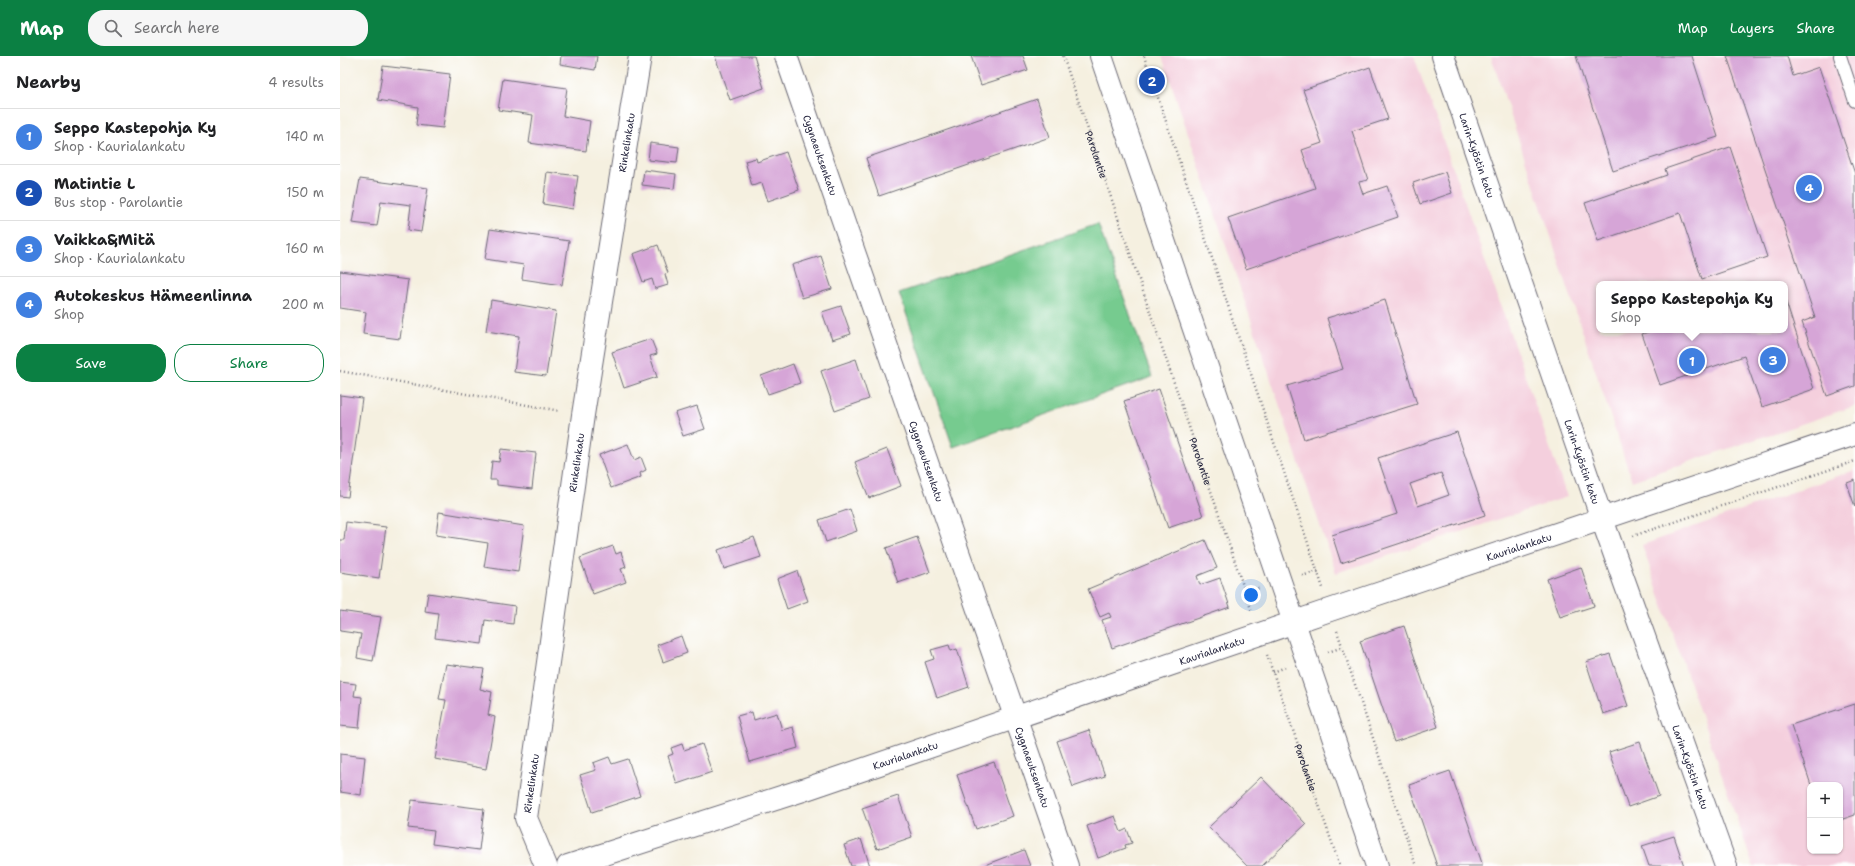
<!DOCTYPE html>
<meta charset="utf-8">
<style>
body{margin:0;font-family:"Shantell Sans",sans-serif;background:#f6f6f6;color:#202124}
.controls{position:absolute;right:12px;bottom:12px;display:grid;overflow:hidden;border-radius:8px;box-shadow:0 1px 3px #0004}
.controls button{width:36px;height:36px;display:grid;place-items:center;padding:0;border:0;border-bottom:1px solid #e0e0e0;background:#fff;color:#202124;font:20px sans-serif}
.you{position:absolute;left:911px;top:539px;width:14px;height:14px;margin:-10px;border:3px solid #fff;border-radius:50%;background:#1a73e8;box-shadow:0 0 0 6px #1a73e833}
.badge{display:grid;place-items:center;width:26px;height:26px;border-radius:50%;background:#0b8043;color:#fff;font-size:13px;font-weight:700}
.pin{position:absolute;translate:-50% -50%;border:2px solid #fff;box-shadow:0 1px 4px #0006}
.popup{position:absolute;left:1256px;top:225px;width:192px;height:52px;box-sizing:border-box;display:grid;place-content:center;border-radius:8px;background:#fff;filter:drop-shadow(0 1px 3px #0005);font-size:13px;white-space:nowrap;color:#757577}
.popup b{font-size:15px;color:#202124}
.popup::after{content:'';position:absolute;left:50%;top:100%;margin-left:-8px;border:8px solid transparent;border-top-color:#fff}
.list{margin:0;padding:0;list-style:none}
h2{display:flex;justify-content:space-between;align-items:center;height:52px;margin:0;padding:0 16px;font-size:17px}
h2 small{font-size:13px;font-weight:400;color:#757577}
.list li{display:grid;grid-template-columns:26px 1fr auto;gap:12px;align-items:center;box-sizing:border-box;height:56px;padding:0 16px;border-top:1px solid #e0e0e0}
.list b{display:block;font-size:15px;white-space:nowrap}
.list p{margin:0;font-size:13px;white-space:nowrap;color:#757577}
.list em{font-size:13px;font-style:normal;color:#757577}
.actions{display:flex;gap:8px;padding:12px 16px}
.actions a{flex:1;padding:9px 0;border:1px solid #0b8043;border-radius:16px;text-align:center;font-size:14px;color:#0b8043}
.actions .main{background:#0b8043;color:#fff}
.icon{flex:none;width:22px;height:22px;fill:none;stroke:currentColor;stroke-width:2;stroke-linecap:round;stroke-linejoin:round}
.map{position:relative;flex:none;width:1515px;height:810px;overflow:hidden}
header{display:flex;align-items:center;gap:24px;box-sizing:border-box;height:56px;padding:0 20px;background:#0b8043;color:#fff}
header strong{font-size:19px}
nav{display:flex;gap:22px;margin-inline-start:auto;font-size:14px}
.search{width:280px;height:36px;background:#f6f6f6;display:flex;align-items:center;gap:10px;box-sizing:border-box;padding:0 14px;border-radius:16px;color:#757577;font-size:15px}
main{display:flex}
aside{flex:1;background:#fff}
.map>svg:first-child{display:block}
.built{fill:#f4cfdd;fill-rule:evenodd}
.green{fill:#76cb8f;stroke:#4c7665}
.building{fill:#d6a5d7;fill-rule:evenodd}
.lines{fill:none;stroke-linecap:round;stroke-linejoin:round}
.service-casing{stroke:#6c6a75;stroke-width:14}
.minor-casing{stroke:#6c6a75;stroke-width:24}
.secondary-casing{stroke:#6c6a75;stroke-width:24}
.path{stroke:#6c6a75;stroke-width:2.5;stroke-dasharray:1 3;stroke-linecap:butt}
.service{stroke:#fff;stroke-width:12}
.minor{stroke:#fff;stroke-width:22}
.secondary{stroke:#fff;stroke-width:22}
.labels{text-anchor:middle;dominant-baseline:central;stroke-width:3.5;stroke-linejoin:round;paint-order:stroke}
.street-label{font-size:10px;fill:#22223b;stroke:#fff}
</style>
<header>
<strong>Map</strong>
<div class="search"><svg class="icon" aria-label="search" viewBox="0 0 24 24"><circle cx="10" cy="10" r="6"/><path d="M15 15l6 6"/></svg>Search here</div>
<nav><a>Map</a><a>Layers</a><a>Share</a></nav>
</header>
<main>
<aside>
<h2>Nearby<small>4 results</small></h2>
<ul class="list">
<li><span class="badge" style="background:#3f7fe0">1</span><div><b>Seppo Kastepohja Ky</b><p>Shop · Kaurialankatu</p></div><em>140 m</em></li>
<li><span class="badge" style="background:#1a4fb4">2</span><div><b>Matintie L</b><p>Bus stop · Parolantie</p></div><em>150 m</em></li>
<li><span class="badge" style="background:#3f7fe0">3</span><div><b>Vaikka&amp;Mitä</b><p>Shop · Kaurialankatu</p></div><em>160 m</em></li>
<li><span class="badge" style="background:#3f7fe0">4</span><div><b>Autokeskus Hämeenlinna</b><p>Shop</p></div><em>200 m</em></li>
</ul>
<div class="actions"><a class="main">Save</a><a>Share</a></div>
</aside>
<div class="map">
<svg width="1515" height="810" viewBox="0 0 1515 810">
<rect width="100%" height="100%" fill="#fff"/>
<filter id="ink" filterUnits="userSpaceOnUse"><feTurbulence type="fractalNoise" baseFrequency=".025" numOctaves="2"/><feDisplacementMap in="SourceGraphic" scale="8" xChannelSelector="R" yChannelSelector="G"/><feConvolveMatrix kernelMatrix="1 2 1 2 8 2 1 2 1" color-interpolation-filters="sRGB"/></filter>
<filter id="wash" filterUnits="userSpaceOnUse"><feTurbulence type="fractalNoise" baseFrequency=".012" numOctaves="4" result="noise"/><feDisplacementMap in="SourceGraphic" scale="16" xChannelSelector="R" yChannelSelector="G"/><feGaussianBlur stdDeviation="0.9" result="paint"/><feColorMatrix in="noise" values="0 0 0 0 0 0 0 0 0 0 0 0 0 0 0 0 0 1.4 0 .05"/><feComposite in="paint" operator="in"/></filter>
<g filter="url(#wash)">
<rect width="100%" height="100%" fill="#f5f0e0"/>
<path class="built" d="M822 0H1074L1227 441 996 517Z
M1151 0H1515V350L1292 425ZM1259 228H1445V274H1259Z
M1515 414V810H1413L1302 489ZM1470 729H1500V795H1470Z"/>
<path class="green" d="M758 168 812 321 613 391 559 237Z"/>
<g id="blocks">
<path class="building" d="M221 0H257L255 14 220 8Z
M375 0H414L424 32 390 44Z
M631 0H683L688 14 641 29Z
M1236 0H1352L1378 81 1273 115Z
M1387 0H1447L1453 20 1479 11 1515 118V330L1487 340 1462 266 1475 261Z
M43 10 110 18 103 72 76 69 78 51 38 44Z
M1030 11 1048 63 1012 75 1028 124 1019 126 1023 138 1047 130 1058 161 906 213 888 162 975 132 962 94 982 87 963 34Z
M163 23 227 32 223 60 250 65 246 95 189 87 193 59 158 54Z
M697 43 710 81 539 140 526 102Z
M310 87 339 91 337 107 308 104Z
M1390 91 1427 201 1362 223 1340 157 1258 185 1245 147 1327 119 1325 113Z
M446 96 459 134 428 145 422 127 412 130 405 105 416 102 417 106Z
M304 114 336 118 334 133 302 129Z
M207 116 238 120 233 153 203 148Z
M1105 116 1112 137 1080 148 1073 127Z
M20 123 88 132 81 176 68 174 71 149 41 145 37 170 12 167Z
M150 173 229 185 222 229 182 223 184 209 145 203Z
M318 189 328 217 325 218 328 229 315 233 312 223 303 226 293 198Z
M481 200 492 233 462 242 452 209Z
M0 215 68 224 60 283 23 278 26 256 0 252Z
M1445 243 1474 333 1422 351 1404 300 1320 329 1302 278 1314 274H1445Z
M151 244 216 255 206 320 174 316 179 280 146 275Z
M1045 244 1077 348 964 383 947 330 1003 313 987 262Z
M501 250 511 278 492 284 482 256Z
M311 283 317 298 310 300 317 321 284 332 272 296Z
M516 303 529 343 495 355 481 315Z
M453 308 460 327 428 338 421 320Z
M819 333 863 460 828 472 784 345Z
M0 339 22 342 8 441 0 440Z
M357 350 365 373 343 380 335 357Z
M1117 376 1145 459 1001 507 992 479 1057 458 1038 402ZM1101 417 1109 439 1078 450 1070 428Z
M288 388 294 404 301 401 306 414 300 417 301 421 271 432 259 399Z
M161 393 196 397 192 433 157 429V424H150L152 405 159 406Z
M547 393 561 430 529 442 515 406Z
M1515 424V451L1507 427Z
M510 453 517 475 486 486 479 464Z
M99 456 184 470 178 516 144 511 148 487 96 479Z
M6 466 46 471 39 522 0 516V484H4Z
M414 481 421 501 384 513 378 494Z
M577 481 590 516 558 527 546 492Z
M865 484 877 512 857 520 860 529 880 522 890 551 772 592 762 564 771 561 769 557 760 561 748 533Z
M273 490 276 498 281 496 286 511 281 513 286 526 253 538 240 502Z
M1241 511 1254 550 1220 561 1207 523Z
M457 515 468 545 447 553 437 523Z
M88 537 175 550 173 568 145 564 142 588 95 582 98 557 85 555Z
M0 555 41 561 33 605 17 602 21 578 0 575Z
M1064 570 1098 671 1054 686 1020 585Z
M341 580 347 597 323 606 317 589Z
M609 589 611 595 617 593 629 631 597 642 585 606 594 603 591 594Z
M1270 598 1288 650 1263 658 1246 606Z
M106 608 144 613 140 633 152 636 148 659 155 661 146 713 95 703 106 644 99 643Z
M0 626 16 628 14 640 22 641 19 672 0 670Z
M1515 648V759L1500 764V729H1471L1451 669Z
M412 656 414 664 437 657 442 674 453 671 458 692 410 706 397 660Z
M749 674 765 720 733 731 717 685Z
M1300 686 1319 740 1288 751 1269 696Z
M342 688 344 694 362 688 372 716 337 728 328 700 333 698 331 692Z
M0 698 25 701 21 739 0 736Z
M269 701 272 708 288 703 300 740 252 756 240 719 256 714 253 707Z
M654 706 673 760 636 773 617 719Z
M1110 715 1143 810H1097L1069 729Z
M921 721 966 768 922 810H907L869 771Z
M558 740 572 781 537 793 522 752Z
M72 744 144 753 139 794 92 788 94 775 68 772Z
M775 760 781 776 787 773 792 787 785 789 786 792 758 802 747 770Z
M1334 780 1344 810H1309L1302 790Z
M521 783 530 810H511L504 789Z
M684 794 690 810H642Z"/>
</g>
</g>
<g filter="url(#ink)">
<use href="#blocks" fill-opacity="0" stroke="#6c6a75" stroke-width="1"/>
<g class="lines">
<defs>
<path id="service" d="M1500 0 1515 45"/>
<g id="minor">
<path id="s3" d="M446 0 727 810"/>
<path id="s4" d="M1103 0 1262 463 1386 810"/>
<path id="s5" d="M206 810 186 762 243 359 300 0"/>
<path id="s6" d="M228 810 463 734 990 554 1515 378"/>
</g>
<path id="secondary" d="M761 0 1037 810"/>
</defs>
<use href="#service" class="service-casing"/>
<use href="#minor" class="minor-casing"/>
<use href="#secondary" class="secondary-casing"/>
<g class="path">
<path id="s1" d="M723 0 912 556"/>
<path d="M804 0 983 532"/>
<path d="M0 315 220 355"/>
<path d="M1293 480 1515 405"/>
<path d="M962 520 978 515"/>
<path d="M906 536 919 532"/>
<path d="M997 575 1076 810"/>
<path d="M988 596 1003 591"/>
<path id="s2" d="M927 599 1000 810"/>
<path d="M933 616 946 611"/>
</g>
<use href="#service" class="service"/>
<use href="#minor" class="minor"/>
<use href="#secondary" class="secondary"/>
</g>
</g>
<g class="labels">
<g class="street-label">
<text stroke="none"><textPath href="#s5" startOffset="735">Rinkelinkatu</textPath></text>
<text stroke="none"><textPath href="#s1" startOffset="104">Parolantie</textPath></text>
<text stroke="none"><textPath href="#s3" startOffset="105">Cygnaeuksenkatu</textPath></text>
<text stroke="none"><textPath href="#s4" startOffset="105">Larin-Kyöstin katu</textPath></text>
<text stroke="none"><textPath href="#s3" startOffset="429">Cygnaeuksenkatu</textPath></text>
<text stroke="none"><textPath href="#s1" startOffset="428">Parolantie</textPath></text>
<text stroke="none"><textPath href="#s4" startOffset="429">Larin-Kyöstin katu</textPath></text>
<text stroke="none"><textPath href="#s5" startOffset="411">Rinkelinkatu</textPath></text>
<text stroke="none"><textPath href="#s6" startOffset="1003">Kaurialankatu</textPath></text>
<text stroke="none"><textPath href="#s6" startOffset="679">Kaurialankatu</textPath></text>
<text stroke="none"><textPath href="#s6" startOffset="355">Kaurialankatu</textPath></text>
<text stroke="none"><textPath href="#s3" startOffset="753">Cygnaeuksenkatu</textPath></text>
<text stroke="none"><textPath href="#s4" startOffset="753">Larin-Kyöstin katu</textPath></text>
<text stroke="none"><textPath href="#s2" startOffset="119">Parolantie</textPath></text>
<text stroke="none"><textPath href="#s5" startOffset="87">Rinkelinkatu</textPath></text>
</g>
</g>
</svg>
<div class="controls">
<button>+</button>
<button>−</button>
</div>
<div class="you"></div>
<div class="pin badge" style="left:1352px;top:305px;background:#3f7fe0">1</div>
<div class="popup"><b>Seppo Kastepohja Ky</b>Shop</div>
<div class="pin badge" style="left:812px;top:25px;background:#1a4fb4">2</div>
<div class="pin badge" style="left:1433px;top:304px;background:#3f7fe0">3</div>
<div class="pin badge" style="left:1469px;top:132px;background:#3f7fe0">4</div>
</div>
</main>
